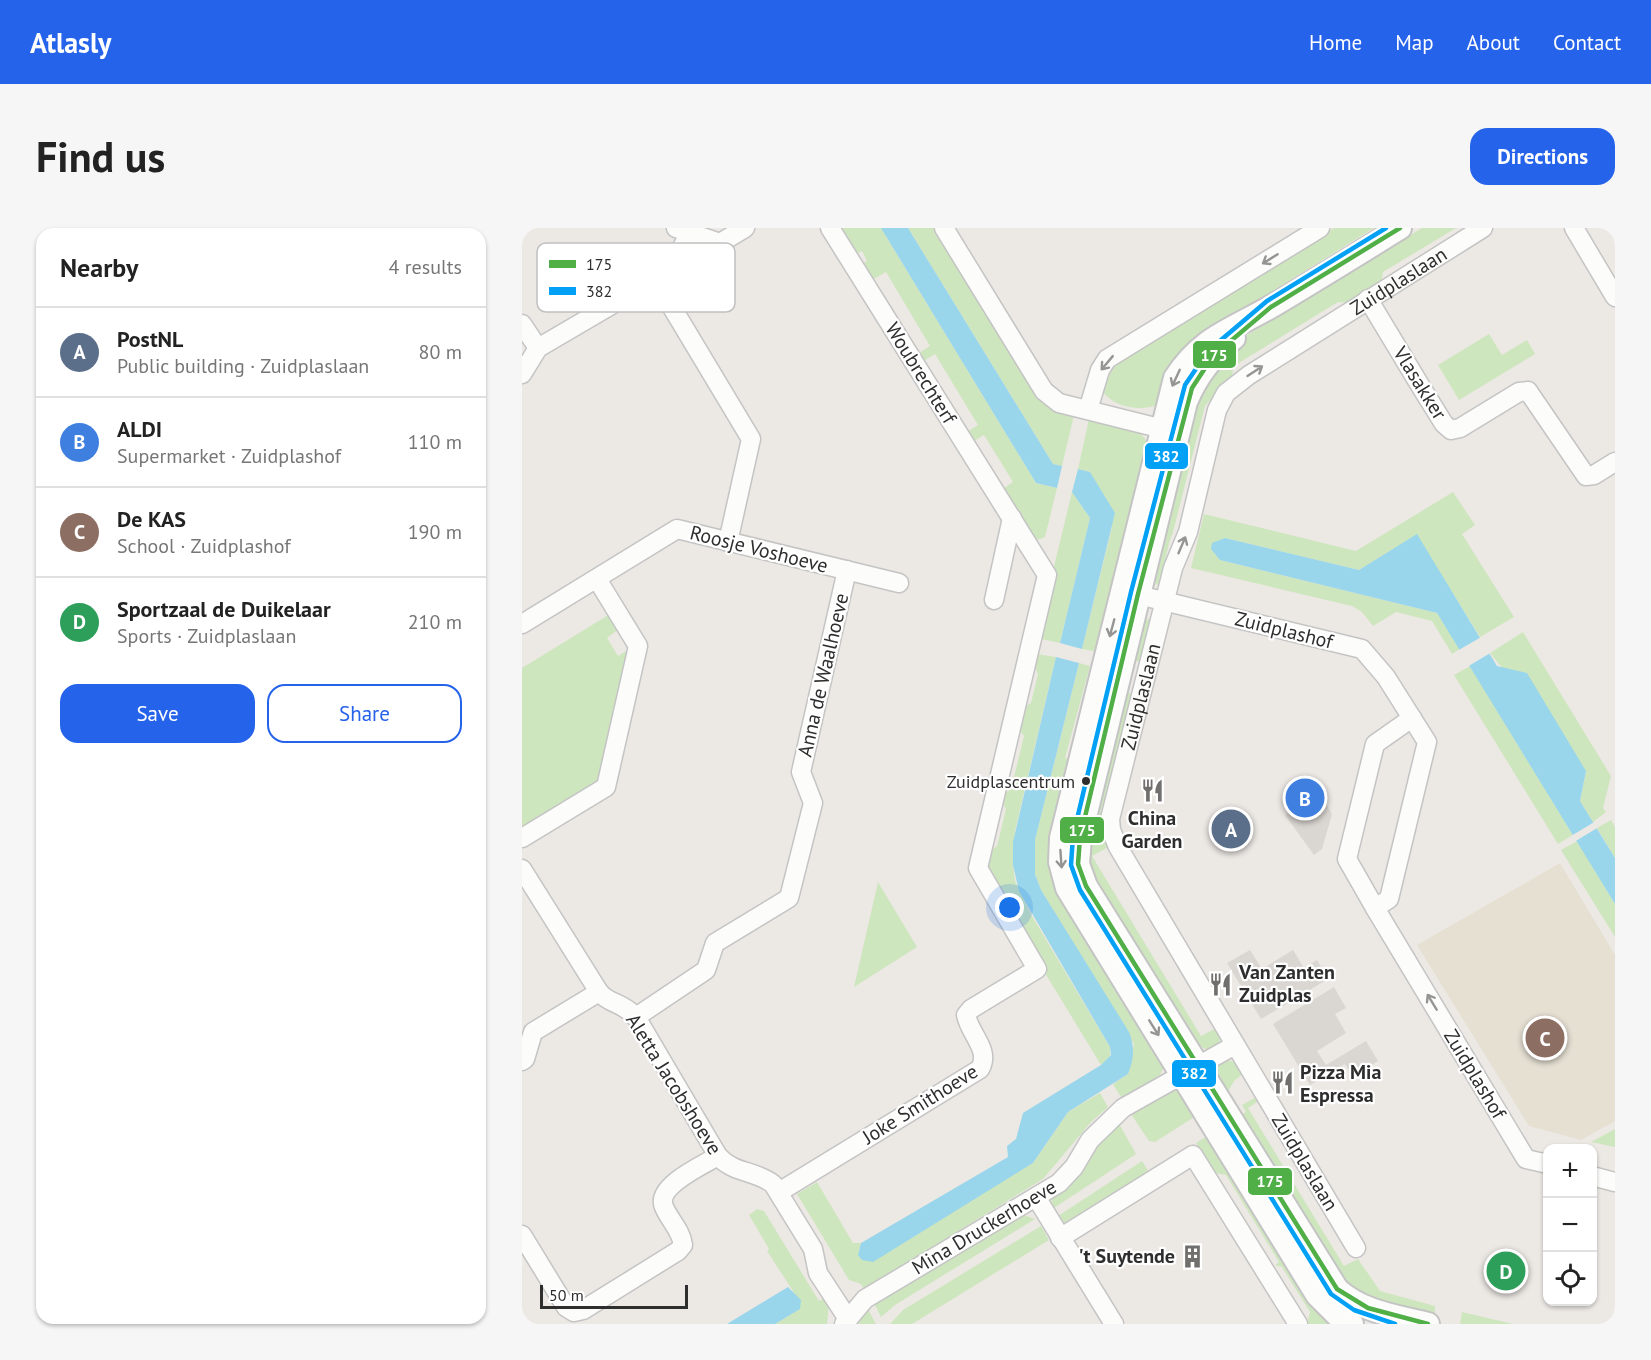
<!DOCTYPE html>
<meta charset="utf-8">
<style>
body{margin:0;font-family:"PT Sans",sans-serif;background:#f6f6f6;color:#222}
.controls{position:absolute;right:18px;bottom:18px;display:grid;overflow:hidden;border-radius:12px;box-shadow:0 2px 4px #0004}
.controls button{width:54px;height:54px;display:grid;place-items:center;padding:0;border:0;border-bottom:2px solid #e0e0e0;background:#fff;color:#222;font:30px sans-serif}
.scale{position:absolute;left:18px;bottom:15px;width:148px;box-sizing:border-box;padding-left:6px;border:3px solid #2e2e2e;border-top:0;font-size:16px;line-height:21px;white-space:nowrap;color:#2e2e2e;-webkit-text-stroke:4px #fff;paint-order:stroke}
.you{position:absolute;left:488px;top:680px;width:21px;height:21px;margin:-15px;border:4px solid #fff;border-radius:50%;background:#1a73e8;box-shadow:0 0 0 9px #1a73e833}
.badge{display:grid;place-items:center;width:39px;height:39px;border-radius:50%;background:#2563eb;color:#fff;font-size:20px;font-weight:700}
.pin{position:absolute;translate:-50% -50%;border:3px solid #fff;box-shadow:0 2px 6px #0006}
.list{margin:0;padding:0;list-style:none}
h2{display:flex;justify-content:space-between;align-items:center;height:78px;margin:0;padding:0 24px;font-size:26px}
h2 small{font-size:20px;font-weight:400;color:#767676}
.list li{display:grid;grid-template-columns:39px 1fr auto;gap:18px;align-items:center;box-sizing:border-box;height:90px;padding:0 24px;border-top:2px solid #e0e0e0}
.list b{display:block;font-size:22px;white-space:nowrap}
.list p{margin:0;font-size:20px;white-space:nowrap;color:#767676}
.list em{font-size:20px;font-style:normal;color:#767676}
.actions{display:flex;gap:12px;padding:18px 24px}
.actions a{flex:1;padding:14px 0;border:2px solid #2563eb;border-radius:18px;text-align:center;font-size:21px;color:#2563eb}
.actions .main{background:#2563eb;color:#fff}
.icon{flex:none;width:33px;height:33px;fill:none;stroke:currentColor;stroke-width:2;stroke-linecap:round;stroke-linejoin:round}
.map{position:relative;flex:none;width:1093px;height:1096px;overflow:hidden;border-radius:18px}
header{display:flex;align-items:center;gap:36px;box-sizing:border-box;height:84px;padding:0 30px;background:#2563eb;color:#fff}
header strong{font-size:28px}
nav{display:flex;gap:33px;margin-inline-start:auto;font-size:21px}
.intro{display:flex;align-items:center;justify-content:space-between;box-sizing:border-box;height:144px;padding:0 36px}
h1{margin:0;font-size:42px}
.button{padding:15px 27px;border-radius:18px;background:#2563eb;color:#fff;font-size:21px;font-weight:700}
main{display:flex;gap:36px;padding:0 36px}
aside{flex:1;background:#fff;border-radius:18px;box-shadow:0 2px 4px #0004}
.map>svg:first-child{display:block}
.education{fill:#e6e0d3}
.green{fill:#cee6be}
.plaza{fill:#dad6d2}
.water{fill:#99d6ec}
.pier{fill:#ece8e4}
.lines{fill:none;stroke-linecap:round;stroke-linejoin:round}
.minor-casing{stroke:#c5c4c5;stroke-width:21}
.tertiary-casing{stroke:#c5c4c5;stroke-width:26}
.minor{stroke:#fcfcfb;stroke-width:18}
.tertiary{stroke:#fcfcfb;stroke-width:22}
.bus-1-casing{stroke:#fff;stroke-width:9}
.bus-2-casing{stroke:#fff;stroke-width:9}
.bus-1{stroke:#50af46;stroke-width:4.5}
.bus-2{stroke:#02a1f5;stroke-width:4.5}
.oneway{stroke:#959594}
.bus-dot{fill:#2e2e2e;stroke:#fff;stroke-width:2}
.labels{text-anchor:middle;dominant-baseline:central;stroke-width:4.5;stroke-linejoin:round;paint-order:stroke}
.bus-label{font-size:18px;fill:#2e2e2e;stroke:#fff;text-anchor:end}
.street-label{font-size:20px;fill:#2e2e2e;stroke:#fff}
.poi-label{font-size:20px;font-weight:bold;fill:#2e2e2e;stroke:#fff;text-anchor:start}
.key{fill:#fff;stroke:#c0c0c0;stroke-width:1.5}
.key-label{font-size:16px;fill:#2e2e2e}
.line-badge{stroke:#fff;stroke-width:2}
.badge-label{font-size:16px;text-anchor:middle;font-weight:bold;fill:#fff}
</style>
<header>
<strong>Atlasly</strong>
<nav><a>Home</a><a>Map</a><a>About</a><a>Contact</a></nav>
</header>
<div class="intro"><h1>Find us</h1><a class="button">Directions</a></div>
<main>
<aside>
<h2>Nearby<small>4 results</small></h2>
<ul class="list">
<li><span class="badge" style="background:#5c6f8a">A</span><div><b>PostNL</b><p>Public building · Zuidplaslaan</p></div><em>80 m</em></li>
<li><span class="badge" style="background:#3f7fe0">B</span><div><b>ALDI</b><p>Supermarket · Zuidplashof</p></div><em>110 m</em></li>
<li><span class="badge" style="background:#8d6e63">C</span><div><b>De KAS</b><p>School · Zuidplashof</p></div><em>190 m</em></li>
<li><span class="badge" style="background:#2e9e5b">D</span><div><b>Sportzaal de Duikelaar</b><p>Sports · Zuidplaslaan</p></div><em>210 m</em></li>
</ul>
<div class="actions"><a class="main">Save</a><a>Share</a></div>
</aside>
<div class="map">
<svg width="1093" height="1096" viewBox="0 0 1093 1096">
<rect width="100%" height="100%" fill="#ece8e4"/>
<path class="education" d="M1038 635 1093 727V893L1059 912 1007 898 895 717Z"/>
<path class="green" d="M318 0H359L514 255 535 260 523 309 510 314 478 263 491 254 462 207 449 215 443 205 456 197 413 126 400 134 395 126 408 118 364 44 350 52 340 36 345 33 340 23 334 26Z
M386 0H412L512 164 530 181 552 187 540 238 531 236Z
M812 0H852L689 101 638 176C620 184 593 180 581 164 589 136 599 131 622 115Z
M900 0H934L861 44 859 55 827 75 816 74 712 138 710 148 683 178 651 304C645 317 642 343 637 359L630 351 672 169 717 112Z
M967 106 980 127 1005 112 1013 126 937 172 916 137Z
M567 191C588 196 623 197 627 220L577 424 560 421 590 299V292L568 244 556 241Z
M550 264 568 290 538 415 519 411V407L527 359Z
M931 264 953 297 940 306 992 389 958 409 894 307 837 342 703 310 698 332 915 385 938 421 930 426 910 393 874 384 851 398 840 384 830 378 669 340 682 286 834 323Z
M88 386 97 401 85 410 96 428 109 420 77 553 0 600V440Z
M629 390 619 434 607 431 615 397Z
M1001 404 1089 548 1081 580 1084 584 1071 594 1058 573 1064 543 968 425Z
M514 426 534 429 493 603 491 637 493 653 510 688 588 819V830L579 837 523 745 464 637 466 624 475 618 484 581 479 573 481 566 489 561 502 508 497 501 501 480 509 475 516 446 512 437Z
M557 435 568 438 543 530 546 531 541 548 547 550 535 600 643 836 638 847 600 871 591 856 606 846 612 816 519 662 513 646V612Z
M948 438 1051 607 1036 616 932 447Z
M604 464 611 466 588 618 570 628 679 808 694 800 699 810 693 821H683L673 816 570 653 564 630Z
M1089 592 1093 599V630L1075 600Z
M1055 613 1093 676V709L1039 622Z
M356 654 395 719 332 759Z
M704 832 714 834 722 845 712 853 703 869 693 849 697 837Z
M652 863 659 864 677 886 633 914 627 913 609 886 642 866Z
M578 865 586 879 569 894 521 951 342 1061 339 1056 327 1052 275 966 295 954 331 1015H339L336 1027 511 935 546 884Z
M736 868 738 872 726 880 822 1038 836 1031 858 1063 913 1078V1092L833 1068 715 889 724 884 720 877Z
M596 894 614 926 529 982 530 967Z
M1093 901V919L1069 914Z
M690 905 821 1096H785L788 1084 760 1039 753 1037 757 1034 704 947 693 945 674 915Z
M620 933 627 944 537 998 533 990Z
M235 981 242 983 297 1073 303 1070 307 1076 305 1096H253L277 1081 271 1063 245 1023 247 1021 227 987Z
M499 986 513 991 373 1077 359 1089 352 1075Z
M519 998 527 1012 390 1096H368L381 1082Z
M346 1081 354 1096H335Z
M940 1084 991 1096H938Z"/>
<path class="plaza" d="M798 566 810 586 800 621 792 627 763 587Z
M728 722 740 741 771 722 782 740 795 732 806 751 739 791 705 735Z
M812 759 824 780 813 786 824 805 795 823 804 837 844 813 856 833 831 849 823 836 788 857 751 796Z"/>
<path class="water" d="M359 0H386L531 236 540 238 535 260 514 255Z
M556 241 568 244 593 285 560 421 538 415 568 290 550 264Z
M895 306 975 438 1005 445 1064 543 1058 573 1093 630V676L915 385 698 332 689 321 690 315 703 310 837 342Z
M534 429 557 435 513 612V646L519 662 607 804C613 819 612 831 606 846L546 884 511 935 351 1034 340 1032 336 1027 339 1015 486 929 485 918 494 911 501 885 579 837 589 827 588 819 497 663 491 637V614Z
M266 1059 279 1072 278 1081 253 1096H205Z"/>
<path class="pier" d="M961 408 970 424 945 439 935 423Z
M1074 593 1077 599 1052 614 1049 608Z"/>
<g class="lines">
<defs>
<g id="minor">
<path d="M154 0 198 15 223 0"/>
<path d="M422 0 522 163 537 175 653 204"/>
<path d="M1052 0 1093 69"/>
<path d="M133 51 229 211 206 314"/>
<path d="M846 71 899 159 922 196 929 202 938 200 997 164 1006 163 1064 248 1072 247 1093 234"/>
<path d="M0 96 16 120"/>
<path d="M0 146 16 120 144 45 153 33 170 0"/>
<path d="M566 182 578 142 585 131 798 0"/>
<path d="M604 364 840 421 864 449 905 514 867 671 853 680 1004 931 1026 936"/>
<path d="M472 372 490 290"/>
<path d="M0 396 155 301 377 355"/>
<path d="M0 610 84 559 116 418 75 351"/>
<path d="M0 641 77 764C88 777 99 773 114 789L196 928C212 946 233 942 251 956L291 1021 296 1045 326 1091"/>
<path d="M853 680 825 631 853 516 890 490"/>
<path d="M114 789 184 742 193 715 267 670 291 575 279 544 325 342"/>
<path d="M0 833 3 831 11 804 77 764"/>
<path d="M1070 948 1093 954"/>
<path d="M257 964 458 841C469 822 448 807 444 787L449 781 515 741 456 640 525 347 308 0"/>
<path d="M514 969 592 1096"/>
<path d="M0 1007 44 1079 52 1084 61 1082 156 1023 161 1017C159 1002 148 993 142 979 133 958 181 937 196 928"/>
<path d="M538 1010 671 927 776 1096"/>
<path id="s1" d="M834 1020 596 619 589 602 588 591 651 340 666 304 695 182 704 165 727 147 961 0"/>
<path d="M322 1096 343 1071 537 955 552 939 568 912 601 880 713 817"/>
</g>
<path id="tertiary" d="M712 110C690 129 675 147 664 174L558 610 556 636 564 658 815 1061C840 1084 874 1088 906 1096
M830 1096 815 1087 795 1067 545 660 538 634 539 610 653 150C680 108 711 101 752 77 794 52 836 26 878 0"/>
</defs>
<use href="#minor" class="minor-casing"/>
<use href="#tertiary" class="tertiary-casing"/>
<use href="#minor" class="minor"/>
<use href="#tertiary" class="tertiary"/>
<defs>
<path id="bus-1" d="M878 0 749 79 691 128 670 160 616 366 558 610 556 636 564 658 815 1061 846 1080 906 1096"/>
<path id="bus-2" d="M864 0 745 73 686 123 663 157 609 364 551 608 549 637 558 662 809 1066 832 1082 873 1096"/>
</defs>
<use href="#bus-1" class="bus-1-casing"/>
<use href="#bus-2" class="bus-2-casing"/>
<use href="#bus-1" class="bus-1"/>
<use href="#bus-2" class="bus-2"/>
</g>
<defs><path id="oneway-shaft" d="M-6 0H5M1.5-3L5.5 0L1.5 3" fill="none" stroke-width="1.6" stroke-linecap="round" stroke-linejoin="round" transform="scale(1.5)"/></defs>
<g class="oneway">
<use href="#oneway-shaft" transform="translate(748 31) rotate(148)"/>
<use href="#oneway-shaft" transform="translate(585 135) rotate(130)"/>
<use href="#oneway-shaft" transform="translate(733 143) rotate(-33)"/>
<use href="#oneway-shaft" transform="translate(654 150) rotate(115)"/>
<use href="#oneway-shaft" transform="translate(660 317) rotate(-67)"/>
<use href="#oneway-shaft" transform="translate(590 400) rotate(105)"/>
<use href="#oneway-shaft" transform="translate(539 631) rotate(86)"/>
<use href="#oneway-shaft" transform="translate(910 774) rotate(-121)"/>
<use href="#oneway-shaft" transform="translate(632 800) rotate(58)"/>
</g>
<defs>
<symbol id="restaurant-bare" viewBox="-9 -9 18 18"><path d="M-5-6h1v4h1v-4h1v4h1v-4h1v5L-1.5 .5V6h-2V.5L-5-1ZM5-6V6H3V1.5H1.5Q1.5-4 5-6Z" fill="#706f6e" stroke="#fff" stroke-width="2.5" paint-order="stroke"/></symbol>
<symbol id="building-bare" viewBox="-9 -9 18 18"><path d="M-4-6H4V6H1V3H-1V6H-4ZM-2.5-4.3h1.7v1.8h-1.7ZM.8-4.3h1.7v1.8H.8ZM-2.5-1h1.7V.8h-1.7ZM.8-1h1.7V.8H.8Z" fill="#706f6e" stroke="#fff" stroke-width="2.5" paint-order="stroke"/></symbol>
</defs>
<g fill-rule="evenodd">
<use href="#restaurant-bare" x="614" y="546" width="33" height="33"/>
<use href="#restaurant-bare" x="682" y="740" width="33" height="33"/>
<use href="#restaurant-bare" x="744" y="838" width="33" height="33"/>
<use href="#building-bare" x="654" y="1012" width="33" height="33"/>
</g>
<circle class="bus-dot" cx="564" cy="553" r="5"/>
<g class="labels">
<g class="bus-label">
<text x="553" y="553">Zuidplascentrum</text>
</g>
<g class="street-label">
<text stroke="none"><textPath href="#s1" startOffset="1144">Zuidplaslaan</textPath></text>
<text transform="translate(399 145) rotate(58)">Woubrechterf</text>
<text transform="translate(898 155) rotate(58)">Vlasakker</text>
<text transform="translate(237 321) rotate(14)">Roosje Voshoeve</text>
<text transform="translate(762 402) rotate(14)">Zuidplashof</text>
<text transform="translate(301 447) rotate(-77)">Anna de Waalhoeve</text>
<text stroke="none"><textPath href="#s1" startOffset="622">Zuidplaslaan</textPath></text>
<text transform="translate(953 846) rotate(59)">Zuidplashof</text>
<text transform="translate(152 856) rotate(58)">Aletta Jacobshoeve</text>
<text transform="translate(398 876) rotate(-32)">Joke Smithoeve</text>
<text transform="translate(783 934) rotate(59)">Zuidplaslaan</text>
<text transform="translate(462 999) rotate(-31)">Mina Druckerhoeve</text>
</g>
<g class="poi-label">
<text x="630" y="590" text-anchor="middle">China<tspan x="630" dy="23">Garden</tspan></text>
<text x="717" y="744">Van Zanten<tspan x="717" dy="23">Zuidplas</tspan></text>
<text x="778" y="844">Pizza Mia<tspan x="778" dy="23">Espressa</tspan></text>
<text x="653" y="1028" text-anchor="end">'t Suytende</text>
</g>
</g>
<rect x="15" y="15" width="198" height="69" rx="9" class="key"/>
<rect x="27" y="32" width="27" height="8" fill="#50af46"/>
<rect x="27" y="59" width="27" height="8" fill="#02a1f5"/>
<g class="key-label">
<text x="64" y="42">175</text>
<text x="64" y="69">382</text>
</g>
<g class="line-badge">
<rect x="670" y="112" width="45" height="29" rx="6" fill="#50af46"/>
<rect x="622" y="214" width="45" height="28" rx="6" fill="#02a1f5"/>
<rect x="537" y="588" width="46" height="28" rx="6" fill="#50af46"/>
<rect x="649" y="831" width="46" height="29" rx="6" fill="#02a1f5"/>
<rect x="725" y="939" width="46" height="29" rx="6" fill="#50af46"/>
</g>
<g class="badge-label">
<text x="692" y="133">175</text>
<text x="644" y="234">382</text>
<text x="560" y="608">175</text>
<text x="672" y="851">382</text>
<text x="748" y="959">175</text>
</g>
</svg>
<div class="controls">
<button>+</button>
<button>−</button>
<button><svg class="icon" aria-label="locate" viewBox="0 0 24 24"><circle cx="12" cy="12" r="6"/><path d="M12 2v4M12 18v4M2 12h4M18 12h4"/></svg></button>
</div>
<div class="scale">50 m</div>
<div class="you"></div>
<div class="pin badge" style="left:709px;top:601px;background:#5c6f8a">A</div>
<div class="pin badge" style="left:783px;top:570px;background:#3f7fe0">B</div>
<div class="pin badge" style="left:1023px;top:810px;background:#8d6e63">C</div>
<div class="pin badge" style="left:984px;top:1043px;background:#2e9e5b">D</div>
</div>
</main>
